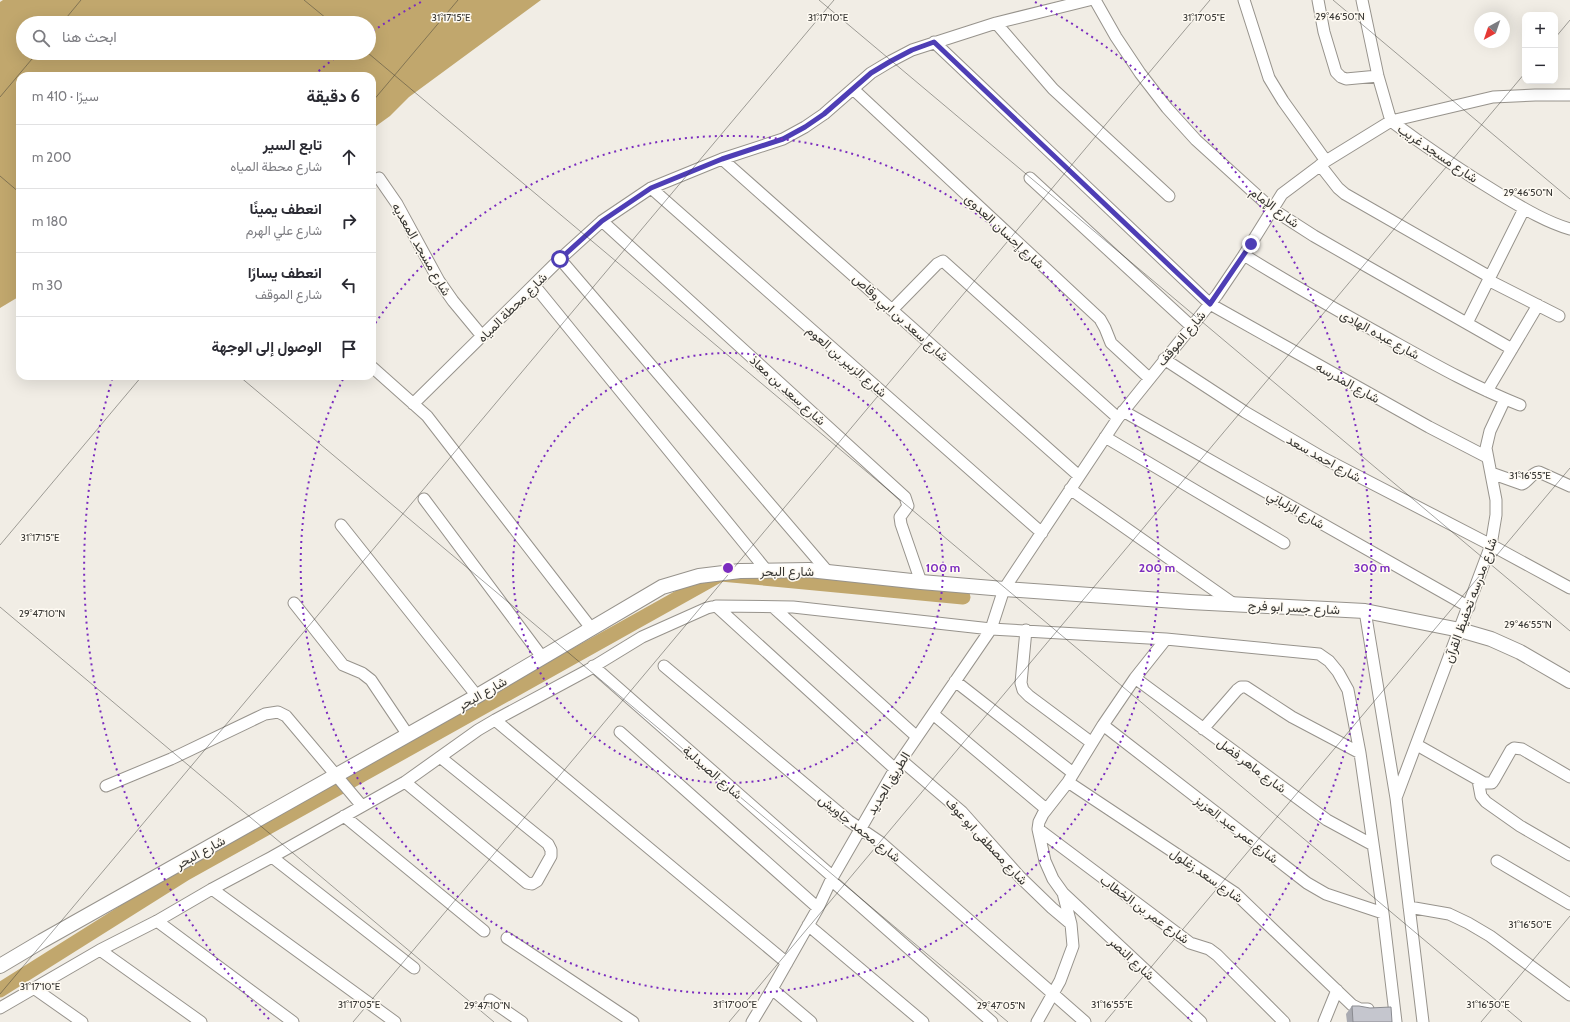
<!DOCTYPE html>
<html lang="ar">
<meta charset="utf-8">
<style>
body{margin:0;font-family:Cabin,Vazirmatn,sans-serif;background:#f2f2f3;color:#2b2b33;direction:rtl}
.controls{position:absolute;right:12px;top:12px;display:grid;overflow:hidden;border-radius:8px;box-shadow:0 4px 16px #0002}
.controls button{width:36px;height:36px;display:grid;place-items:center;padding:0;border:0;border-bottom:1px solid #e1e1e2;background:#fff;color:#2b2b33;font:20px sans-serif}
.compass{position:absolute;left:1474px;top:12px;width:36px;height:36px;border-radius:50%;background:#fff;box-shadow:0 4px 16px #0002;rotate:220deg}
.stop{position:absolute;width:12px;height:12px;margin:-9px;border:3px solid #4e3eb5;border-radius:50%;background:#fff}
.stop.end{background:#4e3eb5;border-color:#fff;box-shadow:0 1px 4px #0008}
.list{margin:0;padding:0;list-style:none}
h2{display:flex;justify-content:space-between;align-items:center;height:52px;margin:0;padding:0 16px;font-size:17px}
h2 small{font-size:13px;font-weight:400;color:#7c7c81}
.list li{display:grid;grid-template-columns:26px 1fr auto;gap:12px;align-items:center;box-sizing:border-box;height:64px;padding:0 16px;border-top:1px solid #e1e1e2}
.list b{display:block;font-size:15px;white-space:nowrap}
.list p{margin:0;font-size:13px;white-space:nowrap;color:#7c7c81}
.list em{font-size:13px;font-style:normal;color:#7c7c81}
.icon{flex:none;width:22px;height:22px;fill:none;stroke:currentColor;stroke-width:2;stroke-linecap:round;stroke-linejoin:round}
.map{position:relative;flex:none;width:1570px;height:1022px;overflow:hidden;direction:ltr}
.search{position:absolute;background:#fff;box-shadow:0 4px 16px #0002;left:16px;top:16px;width:360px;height:44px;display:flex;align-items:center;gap:10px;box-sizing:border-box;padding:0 14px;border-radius:22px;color:#7c7c81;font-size:15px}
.panel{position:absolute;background:#fff;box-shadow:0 4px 16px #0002;left:16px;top:72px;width:360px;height:308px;border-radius:12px;direction:rtl}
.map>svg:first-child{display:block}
.water{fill:#c1a76d;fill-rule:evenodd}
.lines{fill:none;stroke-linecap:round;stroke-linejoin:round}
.canal{stroke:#c1a76d;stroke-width:15}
.minor-casing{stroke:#97938c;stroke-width:13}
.tertiary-casing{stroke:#97938c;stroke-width:16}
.minor{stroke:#fff;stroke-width:11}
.tertiary{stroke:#fff;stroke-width:14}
.wall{fill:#a9aab1}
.building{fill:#c5c6ce;stroke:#8a8b90}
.route{stroke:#4e3eb5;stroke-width:5}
.ticks{fill:none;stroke:#383734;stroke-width:1;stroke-opacity:0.45}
.ring{fill:none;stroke:#7b2cbf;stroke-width:2;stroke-dasharray:2 4}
.labels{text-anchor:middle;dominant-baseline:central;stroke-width:3;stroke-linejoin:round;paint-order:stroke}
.street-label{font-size:13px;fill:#383734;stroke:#fefaf2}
.ticks-label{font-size:10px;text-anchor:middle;fill:#383734;stroke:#fefaf2;stroke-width:3;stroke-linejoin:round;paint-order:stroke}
.centre{fill:#7b2cbf;stroke:#fefaf2;stroke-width:2}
.ring-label{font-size:12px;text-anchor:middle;font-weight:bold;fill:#7b2cbf;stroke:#fefaf2;stroke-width:3;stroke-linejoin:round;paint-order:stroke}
</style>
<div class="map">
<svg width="1570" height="1022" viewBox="0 0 1570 1022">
<rect width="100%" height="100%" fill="#f1ede5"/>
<path class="water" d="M3 0H541L409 97 390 116 372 129V76H20V296L0 308V2ZM23 23H369V53H23Z"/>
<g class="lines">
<path class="canal" d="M0 990 186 873 721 574 963 597"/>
<defs>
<path id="minor" d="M1095 0 1116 37 1140 73 1167 108 1196 140 1272 209 1314 236 1368 267 1512 349
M1244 0 1269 78 1283 101 1326 161
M1318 0 1324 32 1336 72 1341 77 1346 79 1378 76
M1362 0 1378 76 1391 121
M996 23 1053 89 1169 196
M934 42 1210 304 1429 427 1487 457
M853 89 1100 319 1105 328 1111 343 1149 378
M1391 121C1427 148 1463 172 1501 195 1523 208 1546 222 1570 229
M722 159 1079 476
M1320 165 1338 188 1345 194 1490 277
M379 178 397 204 439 281 453 301 482 336
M1030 178 1191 326
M651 188 1042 533
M602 221 905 497 908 506 900 517 901 524 921 582
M1244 255C1292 285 1340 312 1389 339 1432 363 1474 387 1520 405
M560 259 828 572
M1488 280 1559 316
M534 285 767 571
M892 310 937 264 943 261 1118 418
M1467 323 1524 209
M1164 359 1245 412 1325 459 1491 545 1570 588
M372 367 427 416 591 628
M1487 391 1538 305
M413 404 560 259 602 221 651 188 722 159 783 139 805 127 824 114 871 73 891 61 912 50 996 23 1089 0
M1123 411 1469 607
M1105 437 1284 543
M1491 473 1522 484C1529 481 1531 473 1539 472L1570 486
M1070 489 1234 604
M424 499 542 657
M341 525 477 696
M294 603 343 665 362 673 371 680 408 735
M716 606 895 769
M773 607 917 737
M1365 611 1396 798 1423 1022
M1026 630 1021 683 1023 690 1029 696 1092 743
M593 666 833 877
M664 666 849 821 880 842 1085 1022
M1135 678 1327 820 1373 845
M955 681 1073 773
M933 714 1046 809
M495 720 787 963
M1103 725 1307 883 1326 894 1383 913
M1203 729 1237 690 1241 687H1246L1292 717 1360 753
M620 732 818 908
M1417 745 1484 783H1492L1494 780 1511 750 1514 748 1522 749 1570 777
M901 760 962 812 1020 877 1052 908 1071 924
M1478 780 1481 796 1486 802 1520 826 1570 855
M405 782 527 883 532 884 537 881 551 856V850L548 844 440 757
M1068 782 1235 893 1352 1005 1360 1009H1368
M106 786 171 759 265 714 278 712 286 716 362 806
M1396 798 1491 545 1496 515V500L1486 448 1490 431 1505 399
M344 816 484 931
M1038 829 1190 943 1209 949 1217 955 1284 1022
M272 857 414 968
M1497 861 1570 904
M831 880 992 1022
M212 889 395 1022
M1063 893 1201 1022
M1409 907 1449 914 1468 923 1490 936 1570 995
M157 921 293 1022
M808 925 923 1022
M507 938 633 1022
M100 950 201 1022
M35 989 82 1022
M772 989 811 1022
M490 1000 522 1022
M0 1008 100 950 157 921 212 889 272 857 405 782 478 730 495 720 588 670 642 637 707 608 716 606 793 607 991 629 1166 639 1319 654 1329 661 1338 672 1348 690 1360 753 1383 913 1396 1022
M752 1022 772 989 818 908 831 880 895 769 991 629 1004 589 1118 418 1217 295 1244 255 1282 194 1326 161 1391 121 1493 97 1535 95H1570
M1037 1022 1060 981 1073 946 1071 924 1063 893 1053 879 1045 861 1038 829 1039 822 1043 814 1068 782 1103 725 1135 678 1166 639
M1324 1022 1337 990"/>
<path id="tertiary" d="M0 966 42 941 477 696 662 587 699 576 740 571 809 570 921 582 1004 589 1190 602 1365 611 1460 630 1491 639 1520 652 1570 681"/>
</defs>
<use href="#minor" class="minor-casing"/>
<use href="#tertiary" class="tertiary-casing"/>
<use href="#minor" class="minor"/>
<use href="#tertiary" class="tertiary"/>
</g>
<path class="wall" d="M1352 1006 1392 1022H1347L1346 1014Z"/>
<path class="building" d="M1352 1006H1359L1370 1008 1391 1007 1392 1022H1353Z"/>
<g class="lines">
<path class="route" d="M560 259 602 221 651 188 722 159 783 139 805 127 824 114 871 73 891 61 912 50 934 42 1210 304 1251 244"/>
</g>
<path class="ticks" d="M304 0 332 23M819 0 1570 631M1333 0 1570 199M62 23 81 0M1555 38 1570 20M368 53 1522 1022M0 97 37 53M372 102 458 0M0 176 20 193M239 376 1008 1022M0 545 142 376M0 607 494 1022M0 994 834 0M353 1022 1210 0M729 1022 1525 73M1105 1022 1570 468M1481 1022 1570 916"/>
<g class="ring">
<circle cx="728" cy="568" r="215"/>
<path d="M372 328A429 429 0 1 1 344 377"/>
<path d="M269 1019A644 644 0 0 1 112 380M314 75A644 644 0 0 1 340 54M373 31A644 644 0 0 1 421 2M1035 2A644 644 0 0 1 1187 1019"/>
</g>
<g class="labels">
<g class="street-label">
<text transform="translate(1438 153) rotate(34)">شارع مسجد غريب</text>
<text transform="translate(1275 207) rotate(37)">شارع الإمام</text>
<text transform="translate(1005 231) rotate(43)">شارع إحسان العدوى</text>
<text transform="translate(422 249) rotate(60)">شارع مسجد المعديه</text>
<text transform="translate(512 307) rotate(-45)">شارع محطة المياه</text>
<text transform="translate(901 317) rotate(42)">شارع سعد بن ابي وقاص</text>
<text transform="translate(1380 334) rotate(29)">شارع عبده الهادى</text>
<text transform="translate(1181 338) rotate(-50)">شارع الموقف</text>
<text transform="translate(847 361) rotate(41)">شارع الزبير بن العوم</text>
<text transform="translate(1348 382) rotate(29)">شارع المدرسه</text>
<text transform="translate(788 390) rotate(42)">شارع سعد بن معاذ</text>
<text transform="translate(1324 458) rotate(29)">شارع احمد سعد</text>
<text transform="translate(1296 509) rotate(30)">شارع الزلباني</text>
<text x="787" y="571">شارع البحر</text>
<text transform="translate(1470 600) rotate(-70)">شارع مدرسه تحفيظ القرآن</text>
<text transform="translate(1294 607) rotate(3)">شارع جسر ابو فرج</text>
<text transform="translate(482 693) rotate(-30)">شارع البحر</text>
<text transform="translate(1252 765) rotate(37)">شارع ماهر فضل</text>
<text transform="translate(713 772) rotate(41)">شارع الصيدلية</text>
<text transform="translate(888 783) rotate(-59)">الطريق الجديد</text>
<text transform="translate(860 828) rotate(38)">شارع محمد جاويش</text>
<text transform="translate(1237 829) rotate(38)">شارع عمر عبد العزيز</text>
<text transform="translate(987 841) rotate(47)">شارع مصطفى ابو عوف</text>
<text transform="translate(200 852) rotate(-29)">شارع البحر</text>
<text transform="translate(1207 875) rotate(35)">شارع سعد زغلول</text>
<text transform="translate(1145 909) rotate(36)">شارع عمر بن الخطاب</text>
<text transform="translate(1132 958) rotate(43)">شارع النصر</text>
</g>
</g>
<g class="ticks-label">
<text x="1340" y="20">29°46'50"N</text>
<text x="451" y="21">31°17'15"E</text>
<text x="828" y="21">31°17'10"E</text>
<text x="1204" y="21">31°17'05"E</text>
<text x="1528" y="196">29°46'50"N</text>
<text x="1530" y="479">31°16'55"E</text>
<text x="40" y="541">31°17'15"E</text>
<text x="42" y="617">29°47'10"N</text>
<text x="1528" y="628">29°46'55"N</text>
<text x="1530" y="928">31°16'50"E</text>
<text x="40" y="990">31°17'10"E</text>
<text x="359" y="1008">31°17'05"E</text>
<text x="735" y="1008">31°17'00"E</text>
<text x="1112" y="1008">31°16'55"E</text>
<text x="1488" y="1008">31°16'50"E</text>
<text x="487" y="1009">29°47'10"N</text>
<text x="1001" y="1009">29°47'05"N</text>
</g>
<circle cx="728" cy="568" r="6" class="centre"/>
<g class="ring-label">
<text x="943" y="572">100 m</text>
<text x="1157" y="572">200 m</text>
<text x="1372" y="572">300 m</text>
</g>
</svg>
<div class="controls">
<button>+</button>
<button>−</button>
</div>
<svg class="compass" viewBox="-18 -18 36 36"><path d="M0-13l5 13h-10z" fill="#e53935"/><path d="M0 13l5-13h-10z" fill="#7c7c81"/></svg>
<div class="stop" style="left:560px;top:259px"></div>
<div class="stop end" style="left:1251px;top:244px"></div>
<div class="search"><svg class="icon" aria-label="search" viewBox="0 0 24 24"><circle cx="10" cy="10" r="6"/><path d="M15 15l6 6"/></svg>ابحث هنا</div>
<section class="panel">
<h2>6 دقيقة<small>سيرًا · 410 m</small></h2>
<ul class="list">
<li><svg class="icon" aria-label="ahead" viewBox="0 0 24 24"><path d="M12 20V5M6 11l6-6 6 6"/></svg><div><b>تابع السير</b><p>شارع محطة المياه</p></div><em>200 m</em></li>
<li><svg class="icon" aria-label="right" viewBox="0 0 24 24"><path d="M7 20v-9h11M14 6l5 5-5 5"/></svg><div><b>انعطف يمينًا</b><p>شارع علي الهرم</p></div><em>180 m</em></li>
<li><svg class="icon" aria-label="left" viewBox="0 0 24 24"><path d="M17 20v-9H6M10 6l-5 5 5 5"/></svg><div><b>انعطف يسارًا</b><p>شارع الموقف</p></div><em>30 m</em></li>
<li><svg class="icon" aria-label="arrive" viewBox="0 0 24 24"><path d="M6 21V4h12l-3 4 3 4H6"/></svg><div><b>الوصول إلى الوجهة</b></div></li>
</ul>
</section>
</div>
